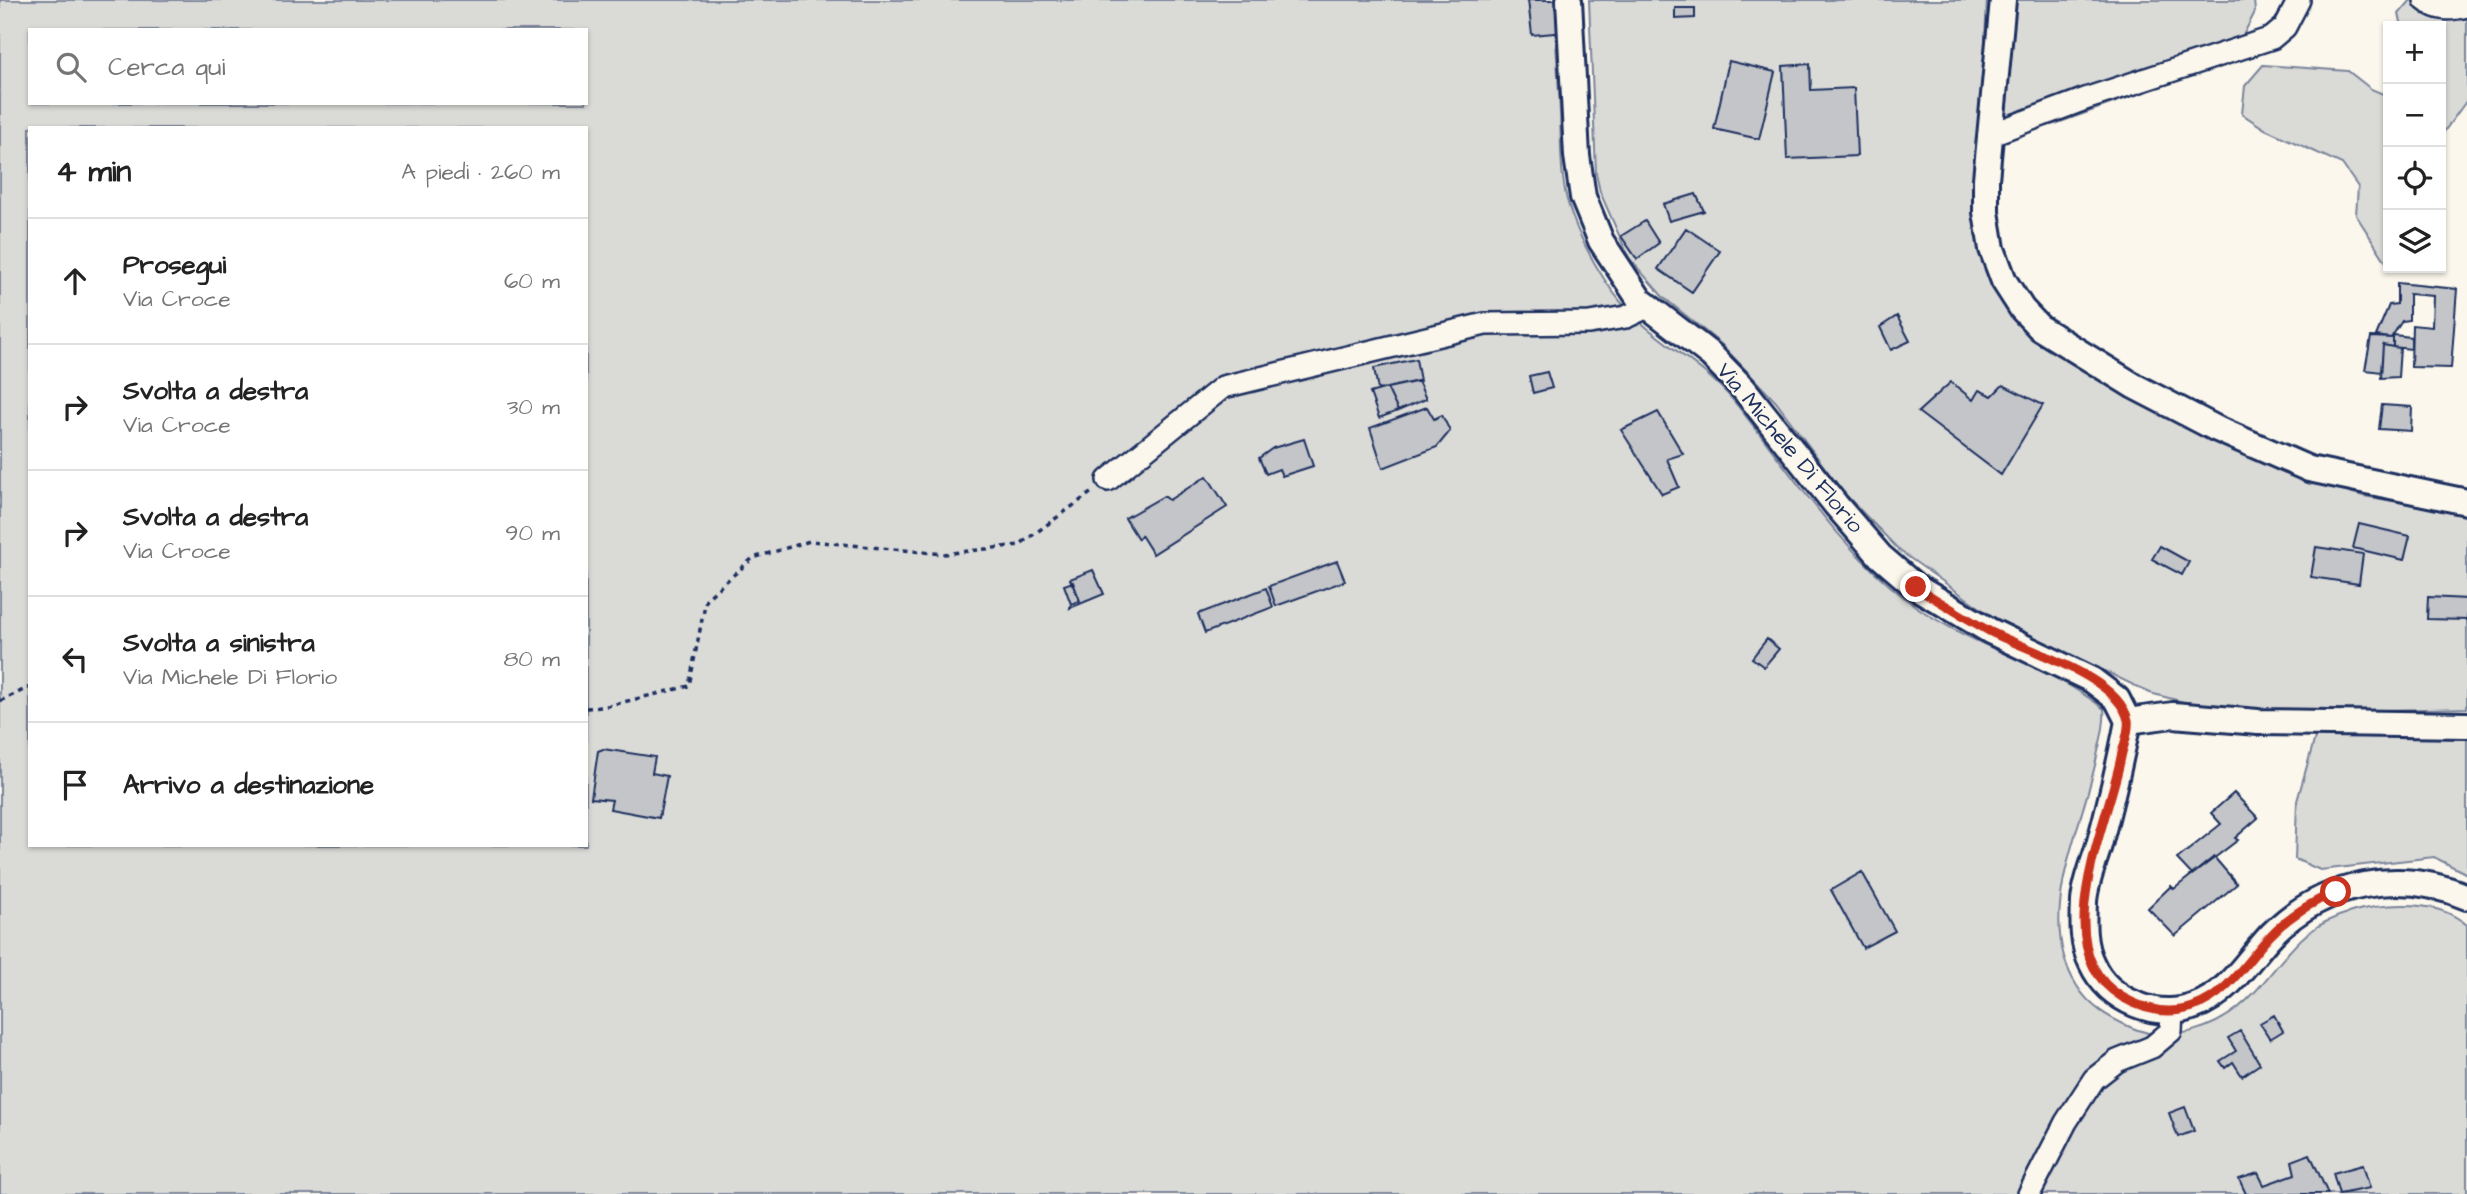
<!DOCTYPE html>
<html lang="it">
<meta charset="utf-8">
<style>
body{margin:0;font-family:"Architects Daughter",sans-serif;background:#f6f6f6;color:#222}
.controls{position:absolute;right:21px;top:21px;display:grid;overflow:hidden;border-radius:0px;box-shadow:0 2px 5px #0004}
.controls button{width:63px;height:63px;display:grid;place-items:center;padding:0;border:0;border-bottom:2px solid #e0e0e0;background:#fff;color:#222;font:35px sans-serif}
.stop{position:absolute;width:21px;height:21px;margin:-16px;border:5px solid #c8321e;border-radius:50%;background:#fff}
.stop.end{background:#c8321e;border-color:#fff;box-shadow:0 2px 7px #0008}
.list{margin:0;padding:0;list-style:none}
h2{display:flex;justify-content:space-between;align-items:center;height:91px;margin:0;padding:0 28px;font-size:30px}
h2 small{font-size:23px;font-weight:400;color:#767676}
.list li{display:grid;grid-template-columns:46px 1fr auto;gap:21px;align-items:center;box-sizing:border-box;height:126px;padding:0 28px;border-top:2px solid #e0e0e0}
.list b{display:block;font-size:26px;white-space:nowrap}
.list p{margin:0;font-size:23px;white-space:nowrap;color:#767676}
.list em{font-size:23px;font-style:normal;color:#767676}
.icon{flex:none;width:38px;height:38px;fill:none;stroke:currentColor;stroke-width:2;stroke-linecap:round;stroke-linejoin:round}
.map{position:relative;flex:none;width:2467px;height:1194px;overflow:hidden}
.search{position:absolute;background:#fff;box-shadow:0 2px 5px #0004;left:28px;top:28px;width:560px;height:77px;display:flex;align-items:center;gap:18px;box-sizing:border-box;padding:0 24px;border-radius:0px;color:#767676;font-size:26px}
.panel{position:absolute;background:#fff;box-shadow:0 2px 5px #0004;left:28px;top:126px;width:560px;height:721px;border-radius:0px}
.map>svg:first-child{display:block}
.green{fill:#dadad7;stroke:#7a849a;stroke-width:2;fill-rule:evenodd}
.building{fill:#c3c5c9;stroke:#1b2f5e;stroke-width:2}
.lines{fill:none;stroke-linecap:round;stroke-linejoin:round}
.minor-casing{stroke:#1b2f5e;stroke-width:26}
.tertiary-casing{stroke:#1b2f5e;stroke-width:30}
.path{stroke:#1b2f5e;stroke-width:3.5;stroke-dasharray:5 5;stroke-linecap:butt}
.minor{stroke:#fbf7ec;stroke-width:21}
.tertiary{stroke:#fbf7ec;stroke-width:24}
.route{stroke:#c8321e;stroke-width:9}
.labels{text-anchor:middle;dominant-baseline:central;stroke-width:5;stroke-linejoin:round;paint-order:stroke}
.street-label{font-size:23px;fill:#1b2f5e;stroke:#fbf7ec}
</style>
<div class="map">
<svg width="2467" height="1194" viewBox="0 0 2467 1194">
<rect width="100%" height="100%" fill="#fbf7ec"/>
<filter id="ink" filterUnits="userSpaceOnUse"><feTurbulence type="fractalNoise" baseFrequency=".0143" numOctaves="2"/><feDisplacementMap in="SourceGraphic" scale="14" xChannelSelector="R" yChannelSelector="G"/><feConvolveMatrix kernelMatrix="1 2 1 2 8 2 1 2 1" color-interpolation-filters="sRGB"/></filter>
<g filter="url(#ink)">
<path class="green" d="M0 0H1553C1556 37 1558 74 1560 111 1561 140 1560 172 1567 200 1577 237 1608 293 1636 318 1667 347 1705 367 1733 400 1788 467 1836 545 1906 599 1966 646 2045 662 2104 709 2106 724 2100 741 2097 756 2083 829 2033 916 2077 986 2090 1007 2108 1017 2130 1027 2170 1045 2217 1029 2247 1000 2269 979 2284 953 2308 933 2334 913 2370 905 2403 905 2425 905 2450 910 2467 925V1194H0ZM30 30H586V103H30ZM30 128H586V845H30Z
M1589 0H1987L1975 234 1994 289 2030 336 2104 382 2277 470 2363 496 2467 513V708L2344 711 2210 709 2150 693 1993 617 1900 551 1843 492 1776 402 1721 344 1663 297 1629 258 1600 192 1596 173Z
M2014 0H2254L2255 12 2230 61 2055 124 2000 136Z
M2411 0H2467V100L2441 136V26H2402L2399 14Z
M2263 65 2348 71 2371 89 2388 96V265L2356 215 2358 187 2342 164 2265 129 2242 114 2245 86Z
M2316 734 2467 736V874L2434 857 2320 870 2295 859 2297 801Z"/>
<path class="building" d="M1528 0H1563L1566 32 1532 35Z
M1675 8H1695V18L1675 19Z
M1729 61 1775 72 1759 139 1714 129Z
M1810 64 1811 90 1854 88 1857 156 1787 159 1783 66Z
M1696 194 1704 211 1669 221 1663 204Z
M1645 221 1659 243 1637 259 1621 236Z
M1686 228 1720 251 1692 292 1658 269Z
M2397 283 2457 289 2451 368 2411 367 2412 325 2432 327 2433 296 2409 294V320L2402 321 2391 338 2376 336 2389 305 2397 304Z
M1897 316 1910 341 1891 350 1880 327Z
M2393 335 2411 337V349L2393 347Z
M2393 335V347L2383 345 2381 372 2365 370 2371 337 2391 338Z
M2383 345 2400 348 2398 377 2381 378Z
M1416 359 1420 381 1378 390 1374 368Z
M1547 372 1552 388 1533 393 1529 376Z
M1418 381 1426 399 1398 411 1387 388Z
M1951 382 1973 400 1979 390 1992 396 2003 385 2043 405 2001 475 1918 412Z
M1387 388 1398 411 1379 418 1370 393Z
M2382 405 2412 407 2411 431 2379 429Z
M1427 407 1434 419 1442 415 1450 431 1437 447 1383 468 1370 428Z
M1658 412 1683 454 1667 459 1679 487 1662 494 1621 430Z
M1304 439 1313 466 1282 476 1279 469 1266 474 1259 458 1273 448Z
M1207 476 1227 507 1153 554 1141 535 1138 539 1125 518 1164 496 1169 500Z
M2359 524 2410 536 2404 560 2353 548Z
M2160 546 2189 562 2182 575 2152 559Z
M2316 547 2363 554 2359 584 2311 577Z
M1337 561 1345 581 1276 606 1269 586Z
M1093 570 1104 594 1070 608 1071 604 1080 601 1070 579Z
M1073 582 1080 601 1071 604 1064 585Z
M1266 588 1273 607 1205 633 1198 614Z
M2428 597 2467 599V620L2427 619Z
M1767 639 1779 649 1764 667 1752 658Z
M603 749 655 757 652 773 667 776 659 818 610 809 612 800 591 798 598 751Z
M2234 793 2258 818 2235 838 2238 840 2192 875 2177 859 2221 824 2211 813Z
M2214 857 2237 884 2175 936 2148 908 2171 886 2174 889Z
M1862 872 1895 931 1863 948 1831 890Z
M2274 1015 2283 1031 2270 1039 2260 1023Z
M2240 1031 2260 1064 2242 1076 2233 1062 2225 1068 2220 1061 2236 1051 2228 1038Z
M2185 1107 2194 1131 2178 1137 2169 1113Z
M2310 1154 2328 1194H2246L2239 1179 2258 1173 2264 1185 2295 1174 2292 1161Z
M2363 1165 2370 1188 2339 1194 2333 1173Z"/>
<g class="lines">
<defs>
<path id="minor" d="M2425 0C2438 11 2451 10 2467 6
M1989 135 2088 98 2272 38 2285 27 2299 0
M1108 480 1223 387 1485 324 1589 323 1626 317 1647 307
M2029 1194 2066 1122 2094 1079 2117 1061 2152 1047 2171 1031 2172 1012"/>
<path id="tertiary" d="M1569 0 1577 156 1583 197 1601 241 1640 300 1711 355 1743 388 1836 505 1880 556 1916 587 1990 631 2092 680 2117 699 2128 721
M2003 0 1986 179V212L1992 249 2004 281 2022 309 2040 328 2134 386 2215 428 2309 469 2467 502
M2128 721C2120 763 2110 804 2099 845 2094 863 2085 883 2084 902 2083 923 2082 945 2092 964 2108 1000 2157 1021 2195 1006 2230 993 2247 960 2272 934 2324 882 2400 868 2467 897
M2128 721 2173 715 2258 722 2467 725"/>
</defs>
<use href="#minor" class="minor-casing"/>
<use href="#tertiary" class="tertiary-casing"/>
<path class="path" d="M0 701 30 687
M586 708 603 707 689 686 706 599 753 558 810 541 944 554 1019 545 1092 492"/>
<use href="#minor" class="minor"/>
<use href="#tertiary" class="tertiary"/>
</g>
</g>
<g class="lines" filter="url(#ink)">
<path class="route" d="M1916 587C1940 602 1964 617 1989 631 2025 650 2118 676 2128 720 2130 730 2123 747 2121 757 2108 825 2044 951 2122 997 2144 1010 2169 1015 2193 1007 2228 995 2246 961 2270 936 2289 916 2311 902 2336 892"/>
</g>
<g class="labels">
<g class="street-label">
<text transform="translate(1790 448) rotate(50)">Via Michele Di Florio</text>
</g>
</g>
</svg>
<div class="controls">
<button>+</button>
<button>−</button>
<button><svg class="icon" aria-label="locate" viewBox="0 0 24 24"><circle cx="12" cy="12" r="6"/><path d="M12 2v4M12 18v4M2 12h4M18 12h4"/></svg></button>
<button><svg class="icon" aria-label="layers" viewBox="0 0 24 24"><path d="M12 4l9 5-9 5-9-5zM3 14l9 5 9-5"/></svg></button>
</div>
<div class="stop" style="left:2336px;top:892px"></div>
<div class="stop end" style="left:1916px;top:587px"></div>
<div class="search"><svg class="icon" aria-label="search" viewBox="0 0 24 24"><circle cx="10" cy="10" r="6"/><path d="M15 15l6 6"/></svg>Cerca qui</div>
<section class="panel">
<h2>4 min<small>A piedi · 260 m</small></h2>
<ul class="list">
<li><svg class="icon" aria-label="ahead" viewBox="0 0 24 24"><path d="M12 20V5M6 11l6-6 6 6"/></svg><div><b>Prosegui</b><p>Via Croce</p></div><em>60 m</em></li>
<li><svg class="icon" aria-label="right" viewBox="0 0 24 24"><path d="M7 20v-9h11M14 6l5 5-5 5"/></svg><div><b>Svolta a destra</b><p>Via Croce</p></div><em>30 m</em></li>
<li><svg class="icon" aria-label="right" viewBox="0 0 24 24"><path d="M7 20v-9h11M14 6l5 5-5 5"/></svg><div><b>Svolta a destra</b><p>Via Croce</p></div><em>90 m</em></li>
<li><svg class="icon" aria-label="left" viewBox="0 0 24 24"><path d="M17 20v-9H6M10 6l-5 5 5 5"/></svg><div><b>Svolta a sinistra</b><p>Via Michele Di Florio</p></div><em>80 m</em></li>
<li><svg class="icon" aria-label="arrive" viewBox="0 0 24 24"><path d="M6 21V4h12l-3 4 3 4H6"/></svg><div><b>Arrivo a destinazione</b></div></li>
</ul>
</section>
</div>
